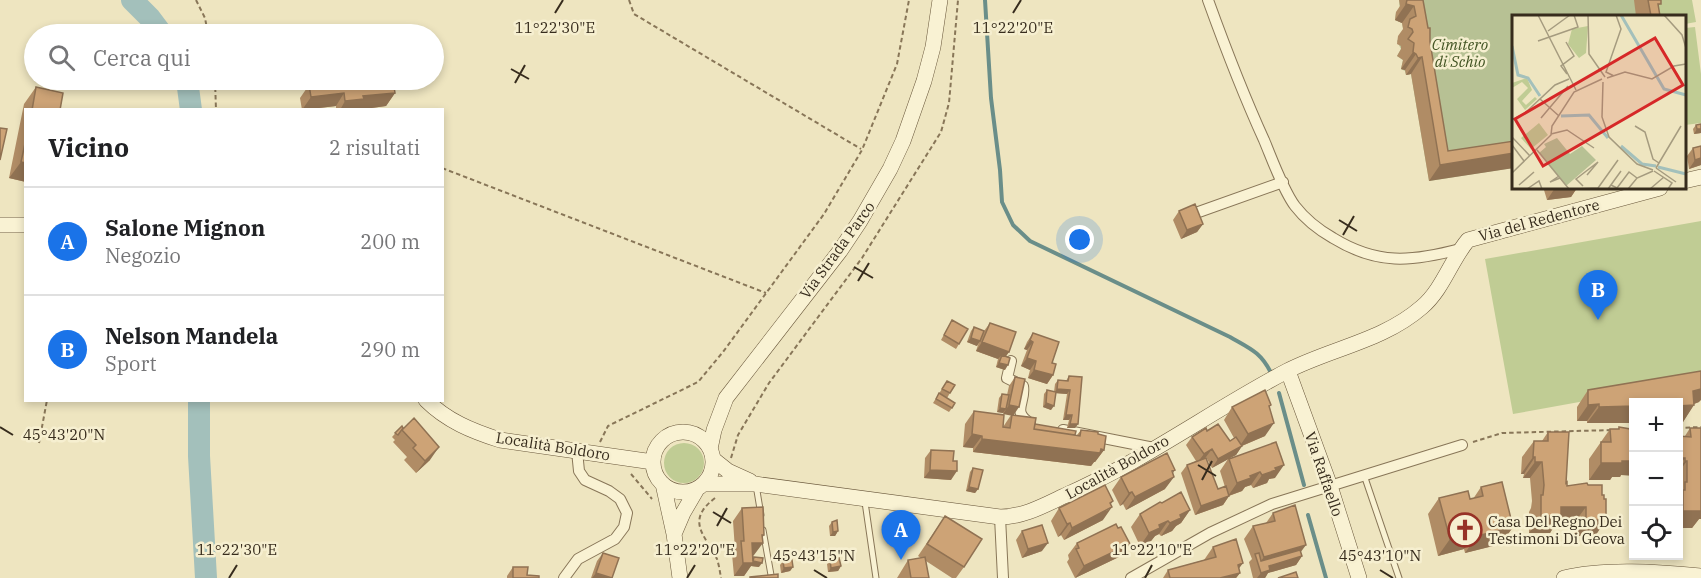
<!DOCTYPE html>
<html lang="it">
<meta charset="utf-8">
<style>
body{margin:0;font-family:"IBM Plex Serif",serif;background:#f2f2f2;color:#202124}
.controls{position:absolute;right:18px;bottom:18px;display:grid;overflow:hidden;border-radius:0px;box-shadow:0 3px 9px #0003}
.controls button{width:54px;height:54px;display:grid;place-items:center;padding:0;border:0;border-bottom:2px solid #e0e0e0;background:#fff;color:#202124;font:30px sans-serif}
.you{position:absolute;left:1080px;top:240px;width:21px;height:21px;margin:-15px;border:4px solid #fff;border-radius:50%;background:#1a73e8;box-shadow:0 0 0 9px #1a73e833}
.badge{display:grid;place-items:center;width:39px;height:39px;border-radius:50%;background:#1a73e8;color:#fff;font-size:20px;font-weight:700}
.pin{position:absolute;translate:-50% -50px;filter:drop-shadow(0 2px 3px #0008)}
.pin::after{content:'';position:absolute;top:32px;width:21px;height:18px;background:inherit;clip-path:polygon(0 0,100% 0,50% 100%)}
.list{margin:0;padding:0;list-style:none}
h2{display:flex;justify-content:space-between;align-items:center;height:78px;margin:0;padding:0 24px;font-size:26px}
h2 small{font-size:20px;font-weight:400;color:#757577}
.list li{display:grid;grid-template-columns:39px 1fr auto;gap:18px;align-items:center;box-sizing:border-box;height:108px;padding:0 24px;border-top:2px solid #e0e0e0}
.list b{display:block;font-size:22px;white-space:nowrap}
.list p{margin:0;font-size:20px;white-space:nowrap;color:#757577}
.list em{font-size:20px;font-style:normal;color:#757577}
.icon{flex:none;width:33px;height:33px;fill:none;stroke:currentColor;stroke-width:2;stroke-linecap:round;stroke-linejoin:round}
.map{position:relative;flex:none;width:1701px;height:578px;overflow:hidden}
.search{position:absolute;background:#fff;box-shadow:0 3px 9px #0003;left:24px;top:24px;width:420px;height:66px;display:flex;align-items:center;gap:15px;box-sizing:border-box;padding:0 21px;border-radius:33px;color:#757577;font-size:22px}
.panel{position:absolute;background:#fff;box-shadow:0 3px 9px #0003;left:24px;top:108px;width:420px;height:294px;border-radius:0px}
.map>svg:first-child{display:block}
.green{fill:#c0cc94}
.cemetery{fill:#b7c194}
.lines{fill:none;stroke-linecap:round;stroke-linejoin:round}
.stream{stroke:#6a8e89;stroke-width:4}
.river{stroke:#a3c0bb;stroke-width:22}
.lane-casing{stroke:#887658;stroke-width:7}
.street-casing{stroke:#887658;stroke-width:12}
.secondary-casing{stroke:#69573b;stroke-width:16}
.path{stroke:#887658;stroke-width:2;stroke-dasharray:4.5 3;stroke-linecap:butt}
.lane{stroke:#f9f2d3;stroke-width:5}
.street{stroke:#f9f2d3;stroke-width:10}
.secondary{stroke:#f9f2d3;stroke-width:15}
.wall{fill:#b08c65;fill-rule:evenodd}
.shaded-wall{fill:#907253}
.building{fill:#cda376;stroke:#907253;stroke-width:1.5}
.ticks{fill:none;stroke:#372c1d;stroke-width:2}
.labels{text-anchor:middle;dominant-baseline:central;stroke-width:5;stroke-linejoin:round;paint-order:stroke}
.park-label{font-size:15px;font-style:italic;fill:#425423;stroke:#f6efd0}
.street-label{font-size:15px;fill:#372c1d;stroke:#f6efd0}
.poi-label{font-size:15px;fill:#372c1d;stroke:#f6efd0;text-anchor:start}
.inset-river{fill:none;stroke:#a3c0bb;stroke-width:3}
.inset-road{fill:none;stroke:#a59b7f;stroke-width:1.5}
.view{fill:#d62828;fill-opacity:0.15;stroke:#d62828;stroke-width:3}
.inset-edge{fill:none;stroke:#372c1d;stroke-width:3}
.ticks-label{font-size:15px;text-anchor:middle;fill:#372c1d;stroke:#f6efd0;stroke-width:5;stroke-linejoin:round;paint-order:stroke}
</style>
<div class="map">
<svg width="1701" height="578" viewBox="0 0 1701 578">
<rect width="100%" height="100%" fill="#eee5c0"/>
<path class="green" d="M1656 0H1692L1696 22 1685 24 1684 16H1659Z
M1695 27 1701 74V123L1685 125V28Z
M1701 221V380L1513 414 1485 259Z
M664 463a20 20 0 1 1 40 0a20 20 0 1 1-40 0Z"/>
<path class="cemetery" d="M1399 0H1646L1649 16H1514L1513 168 1429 181 1411 74 1406 75 1405 71 1401 69 1403 60 1397 56 1401 49 1397 41 1404 32 1402 23 1395 20 1396 12 1400 11Z"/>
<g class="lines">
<path class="stream" d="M985 0 991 98 1000 170 1002 202 1013 225 1030 241 1230 337C1249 348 1261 352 1271 373
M1279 393 1304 485
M1308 515 1326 578"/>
<path class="river" d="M132 0 150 18 162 34
M187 80 191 110
M199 400V456L206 578"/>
<defs>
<path id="lane" d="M1364 475 1399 578
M756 485 761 515
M865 502 876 578
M763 530 771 575"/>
<path id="street" d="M1208 0C1225 47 1243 94 1264 140 1272 159 1283 190 1295 206 1305 219 1319 230 1333 238 1377 265 1411 262 1460 249
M1193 214 1283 182
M1011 361 1007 378 1023 386C1026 403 1011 411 1030 423
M1063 430 1154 448
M1000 517 1003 578
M564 578 578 559 615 539 624 527 627 513 620 499 609 491 585 480 579 471 577 451
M1131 578 1210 533 1272 504 1462 445"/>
<path id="secondary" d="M1684 181 1701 177
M0 225H26
M1288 371 1330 486 1359 578
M426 400C447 421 472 431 500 440L653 462
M653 462a30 30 0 1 1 60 0a30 30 0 1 1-60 0Z
M710 449 714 430 726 398 840 251 860 221 890 169 903 141 924 81 933 47 940 0
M713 459 728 471 750 481
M663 484 674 534 680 578
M704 484H755L1000 517C1023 517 1043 506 1064 496 1142 462 1211 411 1287 371 1332 348 1383 341 1422 307 1443 289 1451 260 1468 240L1660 188
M674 534 683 513 697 489
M1564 578C1604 568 1659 572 1701 576"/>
</defs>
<use href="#lane" class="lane-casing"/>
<use href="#street" class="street-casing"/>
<use href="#secondary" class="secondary-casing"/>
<path class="path" d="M196 0 205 18 208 34
M629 0 634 14 861 149
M215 80 216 110
M442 168 766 293
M1678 428 1701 427
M600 442 608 426 698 382 723 352 824 214 862 150 897 64 909 0
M1473 442 1502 433 1613 430
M39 443 47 400
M731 458 738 435 769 383 862 258 941 132 949 103 958 0
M631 474 652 499
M715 498C685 521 705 535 717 559 719 565 720 572 721 578"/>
<use href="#lane" class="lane"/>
<use href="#street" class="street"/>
<use href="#secondary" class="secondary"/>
</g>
<path class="wall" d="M1399 0H1423L1448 151 1514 141 1429 181 1411 74 1406 75 1405 70 1401 69 1403 60 1397 56 1401 49V46L1397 44 1398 36 1403 29 1402 23 1395 20 1396 12 1400 6Z
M1634 0H1661L1658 8 1660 16H1636Z
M383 81 395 93 386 106 357 110H336V106L302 110 300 98 309 85Z
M36 87 60 110H26V182L9 178 24 104Z
M1701 124V133L1694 134 1693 129 1696 125Z
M1701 146V165L1689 169 1687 156 1693 148Z
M1537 188H1577L1571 197 1547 200 1544 190Z
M1179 211 1203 224 1197 232 1181 239 1173 220Z
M952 320 959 344 956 349 941 340Z
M990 323 1009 352 1006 356 1005 370 996 367 998 359 976 351 979 342 977 346 967 342 971 331 974 327 984 331Z
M1033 333 1052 363 1053 375 1047 384 1028 378 1030 370 1021 366 1027 350 1024 349 1027 342Z
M1069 376 1078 424 1075 428H1067L1069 420H1063L1067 394 1055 393 1051 410 1043 407 1044 394 1047 390 1054 392 1055 384 1058 380 1066 381Z
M1015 377 1014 415 1035 424 1075 435H1077L1081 430 1098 434 1104 450 1095 462H1094L1091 466 973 452V448L963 447 965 424 974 411 1003 427 1011 415 1003 413 997 412 999 398 1002 394 1007 395 1009 386Z
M947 381 950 393 947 398 952 408 949 412 933 403Z
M1588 390 1699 402 1694 404 1683 422 1587 423V421H1577V407Z
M1232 407H1270L1265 436 1242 446 1236 455 1229 458 1275 478 1269 479 1267 483 1253 488 1251 485 1245 487 1242 491 1229 496 1223 505 1195 515 1181 473 1187 465 1196 461 1186 445 1192 437 1207 431 1230 441 1234 438 1224 420ZM1206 457 1212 468 1228 459 1220 471 1225 487 1218 489 1206 458Z
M402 426 430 460 416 473 404 460 407 457 393 442 395 440 392 437Z
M1619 427 1621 475 1620 477H1612L1610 480H1589V459L1610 429H1618Z
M1690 428H1701V519H1699L1692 528H1678V436H1685Z
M1548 432 1567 486 1588 485 1602 495 1606 520 1595 536H1574V523H1556L1550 533H1529V512L1531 508 1532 501 1530 478H1523L1524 474H1521L1522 457 1534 441H1542Z
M931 450 953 461 951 480 924 478 925 458Z
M973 468 978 489 975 493 966 491 970 472Z
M1121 477 1165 489 1126 510 1123 504 1120 506 1112 490Z
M1481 487 1513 527 1501 544 1465 553 1464 549 1438 556 1428 514 1439 498 1473 499Z
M1162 503 1190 510 1181 523 1176 526 1172 531 1161 536 1159 534 1155 536 1151 541 1140 546 1131 527 1140 514Z
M742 508 754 555 753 556V558L759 567 751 566 744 576H734L732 554 735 550 733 521Z
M1059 508 1103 520 1064 540 1061 535 1058 537 1051 521Z
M1273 513 1300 552 1302 556 1296 565 1268 573 1265 578H1253L1249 562 1252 559 1244 539 1253 526 1266 523Z
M945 516 964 567 956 578H952L926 561 929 578H897L908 560 921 558 918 556Z
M832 522 838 531 835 536H830L829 526Z
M1118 528 1130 544 1121 556 1075 578 1067 562 1069 559 1068 555 1077 543Z
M1022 531 1042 551 1022 558 1016 540Z
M1213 547 1239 569 1240 573 1236 578H1163L1168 570 1204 560Z
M603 553 612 578H591L597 561Z
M830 560 841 566 838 571 828 572 827 564Z
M783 561 793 567 790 571 781 573 780 565Z
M513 567 527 575 539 578H507V576Z"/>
<path class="shaded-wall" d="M1406 4 1414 6 1402 23 1395 20Z
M1413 52 1416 54 1405 70 1401 69Z
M1422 57 1411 74 1406 75 1418 58Z
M344 93 336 106 302 110 311 97Z
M395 93 386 106 357 110H340L345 101 363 96Z
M1697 129H1701V133L1694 134Z
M1514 153V168L1429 181 1440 165Z
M1701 158V165L1689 169 1695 160Z
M21 162 26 163V182L9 178Z
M1555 188H1577L1571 197 1547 200Z
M1203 224 1197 232 1181 239 1187 230Z
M971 338 980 341 977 346 967 342Z
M1030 340 1033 342 1027 350 1024 349Z
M982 342 1009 352 1003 360 1002 355 998 359 976 351Z
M1027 358 1036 361 1030 370 1021 366Z
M999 363 1008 365 1005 370 996 367Z
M1034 370 1053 375 1047 384 1028 378Z
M1057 389 1070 390 1067 394 1054 393Z
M1701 389V400L1699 402 1688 406 1694 405 1683 422H1678V406L1693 391Z
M1046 403 1054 406 1051 410 1043 407Z
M1599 404 1587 421H1577L1588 405Z
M1009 405 1019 407 1013 416 1003 414Z
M1634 406V423H1587L1599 407Z
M1000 408 1006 409 1003 413 997 412Z
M1066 415H1072L1069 420H1063Z
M1274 423 1265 436 1239 447 1248 434Z
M1070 424H1078L1075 428H1067Z
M972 434 982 436 973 448 963 447Z
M982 439 1104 450 1095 462H1094L1091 466 973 452Z
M1242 446 1236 455 1212 468 1218 459Z
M439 447 430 460 416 473 425 461Z
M1212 449 1206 457 1197 463 1204 454Z
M1533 457H1535L1524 474H1521Z
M1678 458H1685L1678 467Z
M1634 459V476L1621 475 1620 477H1612L1610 480H1589L1601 463Z
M1685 461H1687L1678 473V470Z
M1535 462H1542L1530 478H1523Z
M1284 465 1275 478 1269 479 1267 483 1253 488 1262 475 1275 468Z
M930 470 957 471 951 480 924 478Z
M1175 470 1168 480 1174 477 1165 489 1126 510 1135 497Z
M1260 472 1251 485 1245 487 1242 491 1228 496 1237 483 1250 476Z
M969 487 978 489 975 493 966 491Z
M1132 492 1123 504 1120 506 1129 493Z
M1229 496 1223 505 1195 515 1201 506Z
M1113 501 1106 511 1112 507 1103 520 1064 540 1072 528Z
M1701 506V519H1699L1692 528H1678V518L1683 511Z
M1561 507H1586L1574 523H1556L1550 533H1529L1541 516Z
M1190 510 1181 523 1176 526 1172 531 1161 536 1170 523 1180 515Z
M1586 520H1606L1595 536H1574Z
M1168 521 1159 534 1155 536 1151 541 1140 546 1149 533 1159 525Z
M1070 523 1061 535 1058 537 1067 524Z
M1513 527 1501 544 1465 553 1477 536Z
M838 531 835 536H830L833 532Z
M1476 533 1464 549 1438 556 1450 539Z
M762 535H764L759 543H763L754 555 743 556 752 543Z
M1048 543 1042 551 1022 558 1028 549Z
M1130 544 1121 556 1075 578 1084 566Z
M1306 545 1297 557 1258 565 1264 557Z
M1302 556 1296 565 1268 573 1265 578H1257L1261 573 1269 566Z
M753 561 762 563 759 567 751 566 744 576H734L743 563Z
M1243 563 1235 574 1240 573 1236 578H1220L1238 565Z
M841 566 838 571 828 572 831 568Z
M793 567 790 571 781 573 784 568Z
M596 573 610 578H592Z"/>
<path class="building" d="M1407 0H1423L1428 28H1430V42L1448 151 1514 141V153L1440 165 1422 57 1418 58 1416 54 1413 52 1414 43 1408 39 1413 32 1412 29 1408 27 1410 19 1416 16 1414 6 1406 4Z
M1648 0H1661V4H1658L1660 16H1651Z
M352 80H383V81L393 80 395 93 363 96 364 99 345 101 344 93 311 97 309 85Z
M36 87 63 93 60 110H32Z
M1701 124V129H1697L1696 125Z
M0 128 7 129 0 160Z
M26 139V163L21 162Z
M1701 146V158L1695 160 1693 148Z
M1195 204 1203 224 1187 230 1179 211Z
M952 320 968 329 959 344 944 335Z
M990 323 1016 332 1009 352 982 342Z
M974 327 984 331 980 341 971 338Z
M1033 333 1059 342 1052 363 1056 364 1053 375 1034 370 1036 361 1027 358 1033 342 1030 340Z
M1002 355 1010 358 1008 365 999 363Z
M1701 371V389L1693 391 1694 405 1678 406V402H1634V406L1599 407V404L1588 405V390Z
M1069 376 1082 377 1078 424H1070L1072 415H1066L1070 390 1057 389 1058 380 1068 381Z
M1015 377 1025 379 1019 407 1009 405Z
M947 381 955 385 950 393 942 389Z
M1047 390 1056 392 1054 406 1046 403Z
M1265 390 1271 405 1269 406 1274 423 1248 434 1232 407Z
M939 393 955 403 952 408 936 399Z
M1002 394 1009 395 1006 409 1000 408Z
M974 411 1004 415 1003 427 1010 428 1012 415 1036 418 1034 429 1080 436 1081 430 1098 432V434L1106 436 1104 450 1101 449 1100 453 982 439V436L972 434Z
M414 418 439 447 425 461 413 448 416 445 402 430Z
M1035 424 1076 431 1075 435 1034 429Z
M1218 424 1230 441 1236 437 1242 446 1218 459 1212 449 1204 454 1192 437 1206 428 1207 431Z
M402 426 403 428 398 435 395 433Z
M1619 427 1630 429V436L1634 437V459H1632L1631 461H1622V463H1601V442H1611L1610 429H1619Z
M1690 428H1701V511H1683V490H1685V482H1687V461H1685V458H1678V436L1691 437Z
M1548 432H1569L1566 483 1567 482V486L1587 483 1588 485H1602V495H1604V499H1606V520H1586V507H1561V516H1541V495H1543L1544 485 1542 462H1535V457H1533L1534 441H1548Z
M1276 442 1284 465 1275 468 1276 470 1262 475 1260 472 1250 476 1251 478 1237 483 1229 459Z
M931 450 954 451 953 461H957V471L930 470Z
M1167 453 1175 470 1172 471 1174 477 1135 497 1132 492 1129 493 1121 477Z
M1206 458 1218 489 1226 486 1229 496 1201 506 1187 465Z
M973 468 983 470 978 489 969 487Z
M1502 482 1513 527 1477 536 1476 533 1450 539 1439 498 1468 491 1470 499 1483 496 1481 487Z
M1105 485 1113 501 1110 503 1112 507 1072 528 1070 523 1067 524 1059 508Z
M1181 492 1190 510 1180 515 1181 518 1170 523 1168 521 1159 525 1160 528 1149 533 1140 514 1160 502 1162 503Z
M1295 505 1306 545 1264 557 1253 526 1275 521 1273 513Z
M763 507 764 535H762L763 543H752L753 563H743L741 541H744L742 508Z
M945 516 982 539 964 567 927 544Z
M837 520 838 531 833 532 832 522Z
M1116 524 1118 528 1121 527 1130 544 1084 566 1076 549 1079 548 1077 543Z
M1042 525 1048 543 1028 549 1022 531Z
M1236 539 1243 563 1238 565 1240 573 1220 578H1170L1168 570 1216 557 1213 547Z
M1300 550 1302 556 1269 566 1270 570 1261 573 1255 554 1259 553 1261 561Z
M603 553 619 558 612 578 596 573Z
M754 557 763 558 762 563 753 561Z
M925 557 929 578H911L908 560Z
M839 558 841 566 831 568 830 560Z
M792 560 793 567 784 568 783 561Z
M513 567H528L527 575 539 576V578H513Z
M1296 572 1298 578H1278Z
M778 574V578H750V577Z"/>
<path class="ticks" d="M555 13 563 0M1013 13 1021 0M511 69 529 79M515 83 525 65M1339 220 1357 231M1343 235 1354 216M854 267 873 278M858 281 869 263M0 427 13 435M1198 465 1216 476M1202 480 1212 461M713 512 731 523M717 526 727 508M814 570 827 578M1380 570 1393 578M229 578 237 565M687 578 695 565M1145 578 1152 565"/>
<defs>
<symbol id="church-ring" viewBox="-11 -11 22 22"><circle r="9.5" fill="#f6efd0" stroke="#973227" stroke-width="1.5"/><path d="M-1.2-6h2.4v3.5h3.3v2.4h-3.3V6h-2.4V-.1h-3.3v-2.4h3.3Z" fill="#973227"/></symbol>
</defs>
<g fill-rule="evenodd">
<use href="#church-ring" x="1446" y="511" width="38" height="38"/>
</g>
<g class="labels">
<g class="park-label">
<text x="1460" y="44">Cimitero<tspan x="1460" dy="17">di Schio</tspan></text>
</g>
<g class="street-label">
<text transform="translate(1539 220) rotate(-15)">Via del Redentore</text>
<text transform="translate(837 250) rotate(-54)">Via Strada Parco</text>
<text transform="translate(553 446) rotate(9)">Località Boldoro</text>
<text transform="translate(1117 467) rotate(-29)">Località Boldoro</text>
<text transform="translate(1324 474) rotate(71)">Via Raffaello</text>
</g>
<g class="poi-label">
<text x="1488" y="521">Casa Del Regno Dei<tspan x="1488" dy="17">Testimoni Di Geova</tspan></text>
</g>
</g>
<g transform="translate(1512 15)">
<rect width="174" height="174" fill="#eee5c0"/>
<path d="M76 11 74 38 67 43 56 29 60 14ZM15 63 20 75 10 86 14 90 23 82 25 84 13 95 5 84 16 73 10 67 0 73V68ZM27 108 36 120 19 134 9 123Z" fill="#c0cc94"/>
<path d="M45 123 58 139 70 131 84 145 54 171 27 138 34 132 32 129Z" fill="#b7c194"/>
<path class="inset-river" d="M109 0 152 74 174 80M0 31 6 60 16 63 28 81M49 101 77 100 96 123M109 131 130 149 144 151M146 152 174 159"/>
<path class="inset-road" d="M26 0 64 75M76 0 77 39 93 62M152 0 170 20 174 33M36 16 58 0M26 26 66 12 62 0M54 27 62 41 49 51 55 59M102 61 94 57 109 14 104 0M95 63 113 57 140 64 162 51 174 49M91 67 90 102 97 122 125 149 141 155M28 84 47 101M29 103 56 71M0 105 13 98 43 70 57 64M123 111 133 117 141 144 147 148M39 119 55 115 82 133M0 122 18 141M0 130 12 146M25 135 57 174M144 153 169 111M144 153 164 167M142 156 160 168 156 174M0 158 39 120 40 111 62 77 90 64M47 161 38 167 48 163M7 170 22 157M99 170 105 173 117 157 125 163M71 171 64 164 86 147 75 160M86 173 106 145M15 174 27 166 30 174M62 174 86 173M96 174 109 156M116 174 125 163 141 156M138 174 152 162"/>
<path class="view" d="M143 23 171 70 31 151 3 104Z"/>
<rect width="174" height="174" class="inset-edge"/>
</g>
<g class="ticks-label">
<text x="555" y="33">11°22'30"E</text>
<text x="1013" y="33">11°22'20"E</text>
<text x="64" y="440">45°43'20"N</text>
<text x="237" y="555">11°22'30"E</text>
<text x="695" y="555">11°22'20"E</text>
<text x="1152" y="555">11°22'10"E</text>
<text x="814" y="561">45°43'15"N</text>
<text x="1380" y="561">45°43'10"N</text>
</g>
</svg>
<div class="controls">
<button>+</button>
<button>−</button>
<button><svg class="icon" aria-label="locate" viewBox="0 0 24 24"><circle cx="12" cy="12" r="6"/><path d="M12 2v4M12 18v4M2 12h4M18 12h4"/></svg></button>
</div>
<div class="you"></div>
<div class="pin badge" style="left:901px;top:560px">A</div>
<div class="pin badge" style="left:1598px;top:320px">B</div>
<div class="search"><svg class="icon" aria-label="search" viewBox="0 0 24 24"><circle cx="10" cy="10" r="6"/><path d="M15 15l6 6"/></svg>Cerca qui</div>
<section class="panel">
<h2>Vicino<small>2 risultati</small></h2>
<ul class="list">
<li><span class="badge">A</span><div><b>Salone Mignon</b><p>Negozio</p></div><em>200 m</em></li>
<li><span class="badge">B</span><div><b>Nelson Mandela</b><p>Sport</p></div><em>290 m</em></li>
</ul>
</section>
</div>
